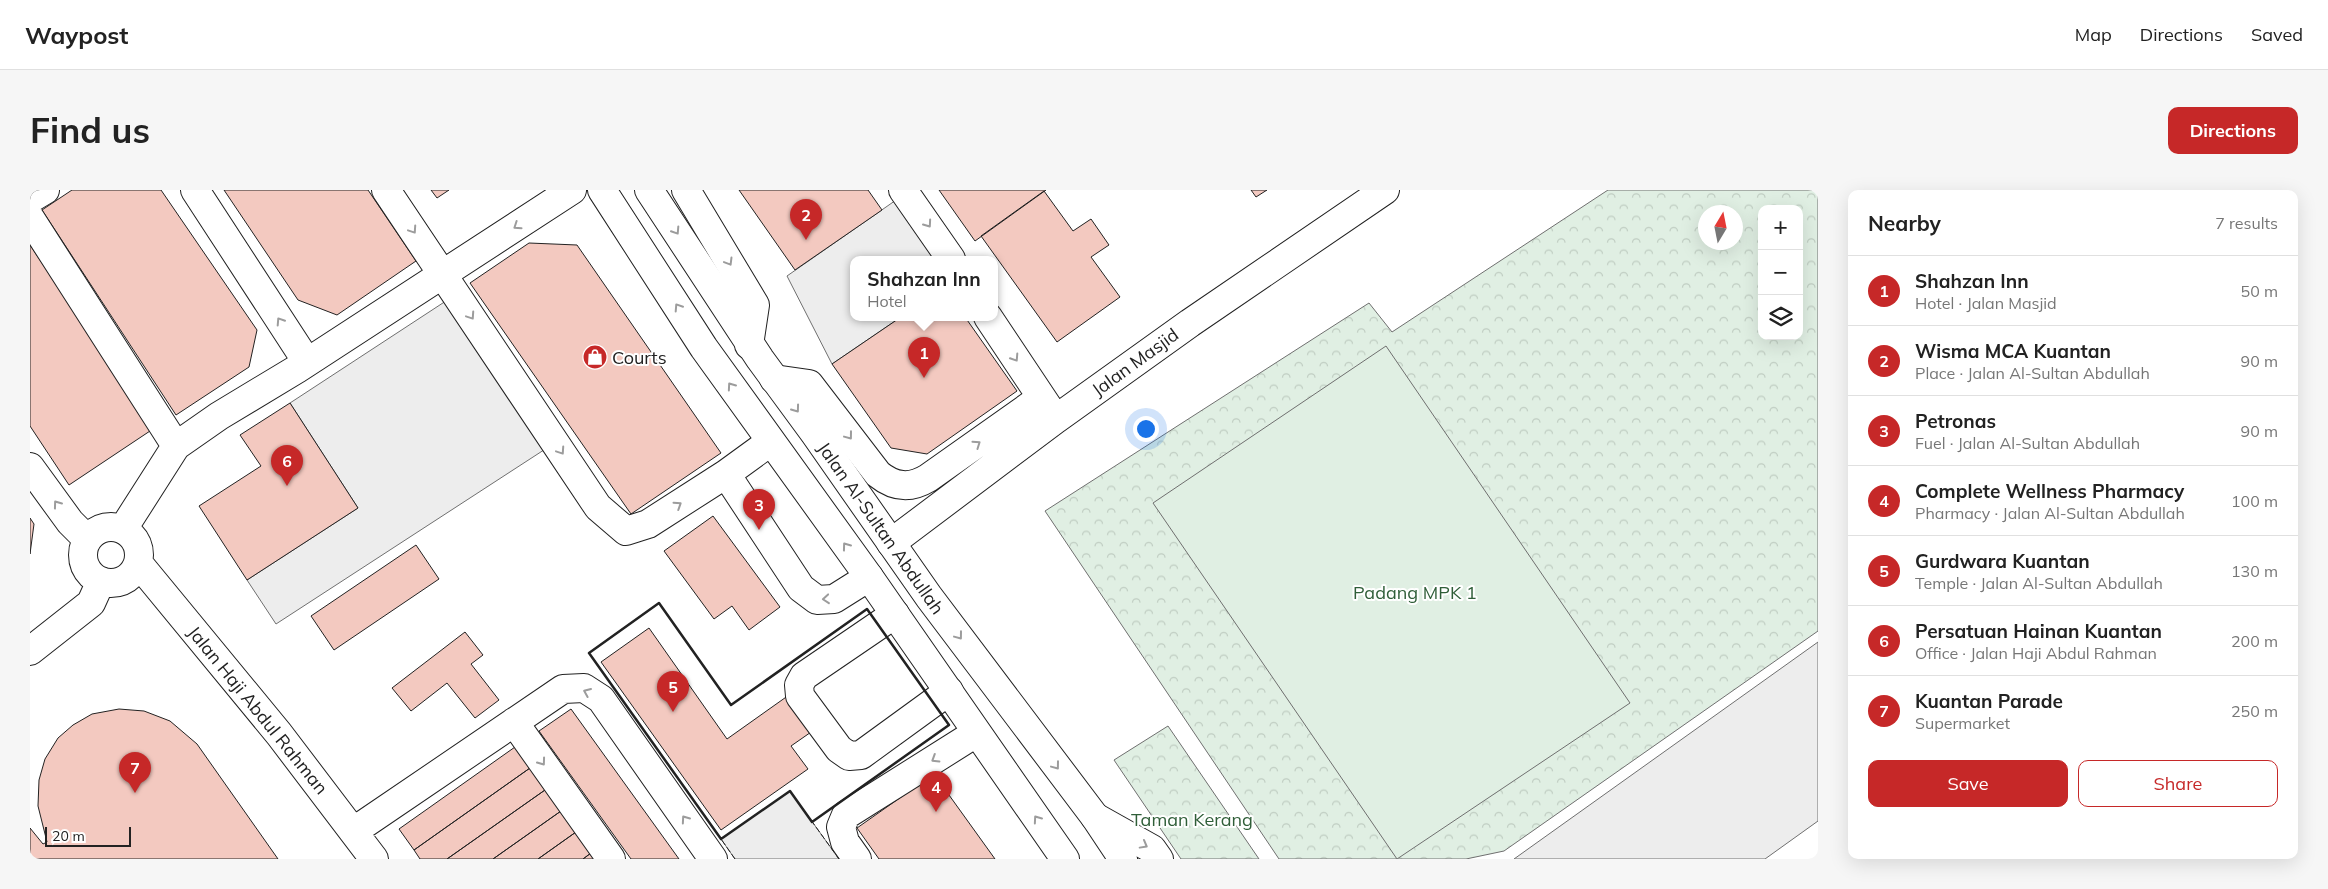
<!DOCTYPE html>
<meta charset="utf-8">
<style>
body{margin:0;font-family:Mulish,sans-serif;background:#f6f6f6;color:#222}
.controls{position:absolute;right:15px;top:15px;display:grid;overflow:hidden;border-radius:10px;box-shadow:0 5px 20px #0002}
.controls button{width:45px;height:45px;display:grid;place-items:center;padding:0;border:0;border-bottom:1px solid #e0e0e0;background:#fff;color:#222;font:25px sans-serif}
.compass{position:absolute;left:1668px;top:15px;width:45px;height:45px;border-radius:50%;background:#fff;box-shadow:0 5px 20px #0002;rotate:10deg}
.scale{position:absolute;left:15px;bottom:12px;width:86px;box-sizing:border-box;padding-left:5px;border:2px solid #222;border-top:0;font-size:14px;line-height:18px;white-space:nowrap;color:#222;-webkit-text-stroke:4px #fff;paint-order:stroke}
.you{position:absolute;left:1115px;top:238px;width:18px;height:18px;margin:-12px;border:4px solid #fff;border-radius:50%;background:#1a73e8;box-shadow:0 0 0 8px #1a73e833}
.badge{display:grid;place-items:center;width:32px;height:32px;border-radius:50%;background:#c62828;color:#fff;font-size:16px;font-weight:700}
.pin{position:absolute;translate:-50% -41px;filter:drop-shadow(0 1px 2px #0008)}
.pin::after{content:'';position:absolute;top:26px;width:18px;height:15px;background:inherit;clip-path:polygon(0 0,100% 0,50% 100%)}
.popup{position:absolute;left:820px;top:66px;width:148px;height:65px;box-sizing:border-box;display:grid;place-content:center;border-radius:10px;background:#fff;filter:drop-shadow(0 1px 4px #0005);font-size:16px;white-space:nowrap;color:#767676}
.popup b{font-size:19px;color:#222}
.popup::after{content:'';position:absolute;left:50%;top:100%;margin-left:-10px;border:10px solid transparent;border-top-color:#fff}
.list{margin:0;padding:0;list-style:none}
h2{display:flex;justify-content:space-between;align-items:center;height:65px;margin:0;padding:0 20px;font-size:21px}
h2 small{font-size:16px;font-weight:400;color:#767676}
.list li{display:grid;grid-template-columns:32px 1fr auto;gap:15px;align-items:center;box-sizing:border-box;height:70px;padding:0 20px;border-top:1px solid #e0e0e0}
.list b{display:block;font-size:19px;white-space:nowrap}
.list p{margin:0;font-size:16px;white-space:nowrap;color:#767676}
.list em{font-size:16px;font-style:normal;color:#767676}
.actions{display:flex;gap:10px;padding:15px 20px}
.actions a{flex:1;padding:11px 0;border:1px solid #c62828;border-radius:10px;text-align:center;font-size:18px;color:#c62828}
.actions .main{background:#c62828;color:#fff}
.icon{flex:none;width:28px;height:28px;fill:none;stroke:currentColor;stroke-width:2;stroke-linecap:round;stroke-linejoin:round}
.map{position:relative;flex:none;width:1788px;height:669px;overflow:hidden;border-radius:10px}
header{display:flex;align-items:center;gap:30px;box-sizing:border-box;height:70px;padding:0 25px;background:#fff;border-bottom:1px solid #e0e0e0}
header strong{font-size:24px}
nav{display:flex;gap:28px;margin-inline-start:auto;font-size:18px}
.intro{display:flex;align-items:center;justify-content:space-between;box-sizing:border-box;height:120px;padding:0 30px}
h1{margin:0;font-size:35px}
.button{padding:12px 22px;border-radius:10px;background:#c62828;color:#fff;font-size:18px;font-weight:700}
main{display:flex;gap:30px;padding:0 30px}
aside{flex:1;background:#fff;border-radius:10px;box-shadow:0 5px 20px #0002}
.map>svg:first-child{display:block}
.forest{fill:url(#forest-crowns);stroke:#6f6f6f;fill-rule:evenodd}
.pitch{fill:#e0efe3;stroke:#6f6f6f}
.parking{fill:#ededed;stroke:#6f6f6f}
.building{fill:#f3c9c0;stroke:#222}
.lines{fill:none;stroke-linecap:round;stroke-linejoin:round}
.minor-casing{stroke:#222;stroke-width:30}
.major-casing{stroke:#222;stroke-width:30}
.minor{stroke:#fff;stroke-width:28}
.major{stroke:#fff;stroke-width:28}
.fence{stroke:#222;stroke-width:1;stroke-dasharray:6 2.5;stroke-linecap:butt}
.wall{stroke:#222;stroke-width:2.5}
.oneway{stroke:#9c9c9c}
.labels{text-anchor:middle;dominant-baseline:central;stroke-width:4;stroke-linejoin:round;paint-order:stroke}
.poi-label{font-size:18px;fill:#222;stroke:#fff;text-anchor:start}
.street-label{font-size:18px;fill:#222;stroke:#fff}
.park-label{font-size:18px;fill:#2f5e38;stroke:#fff}
</style>
<header>
<strong>Waypost</strong>
<nav><a>Map</a><a>Directions</a><a>Saved</a></nav>
</header>
<div class="intro"><h1>Find us</h1><a class="button">Directions</a></div>
<main>
<div class="map">
<svg width="1788" height="669" viewBox="0 0 1788 669">
<defs>
<pattern id="forest-crowns" width="20" height="18" patternUnits="userSpaceOnUse" patternTransform="scale(1.25)"><rect width="20" height="18" fill="#e0efe3"/><path d="M2 6a3 3 0 1 1 6 0M12 15a3 3 0 1 1 6 0" fill="none" stroke="#c0cdc2"/></pattern>
</defs>
<rect width="100%" height="100%" fill="#fff"/>
<path class="forest" d="M1578 0H1788V441L1474 661 1436 669H1249L1015 321 1339 113 1362 142ZM1732 19H1769V146H1732ZM1676 22H1706V52H1676Z
M1138 536 1229 669H1151L1084 570Z"/>
<path class="pitch" d="M1356 156 1600 513 1367 669 1123 313Z"/>
<path class="parking" d="M879 1 927 69H824V127H871L802 174 757 86Z
M422 107 520 256 246 434 217 390 328 318 260 213Z
M1788 452V631L1735 669H1484Z
M760 601 809 669H705L691 649Z"/>
<path class="building" d="M42 0H131L227 140 219 177 146 225 12 20Z
M194 0H338L386 71 307 125 268 110Z
M401 0H419L407 8Z
M709 0H838L852 20 765 80Z
M909 0H1016L945 51Z
M1221 0H1237L1226 7Z
M1014 1 1043 41 1061 29 1079 55 1061 67 1090 107 1027 152 951 46Z
M499 53 547 55 691 263 601 324 440 93Z
M0 55 123 239 39 295 0 236Z
M871 127H935L987 201 897 264 861 258 802 174Z
M260 213 328 318 217 390 169 316 231 276 210 245Z
M683 326 750 417 719 440 702 416 684 429 634 361Z
M0 328 4 334 0 364Z
M386 355 409 389 304 460 281 426Z
M619 438 697 549 759 505 784 540 761 556 778 579 691 640 571 472Z
M435 442 453 465 441 474 469 510 445 528 417 493 381 521 362 498Z
M89 519 114 521 140 531 167 554 248 669H0V638L13 654 17 652 8 616 9 590 15 569 28 548 43 535 62 524Z
M541 519 649 669H601L509 541Z
M485 557 500 578 384 660 369 639Z
M500 578 515 600 417 669H390L384 660Z
M891 593H900L909 596 919 605 965 669H849L827 638Z
M515 600 531 621 463 669H417Z
M531 621 546 642 508 669H463Z
M546 642 561 663 553 669H508Z
M561 663 565 669H553Z"/>
<g class="lines">
<defs>
<path id="minor" d="M165 0 277 172
M356 0 568 317 596 341 618 334 696 284 740 252
M656 0 725 115 719 155
M873 0 921 69
M0 9 15 0
M0 28 146 256
M958 127 1022 223
M744 189 779 194 848 284C864 297 880 299 898 288L1011 208
M0 277 40 332 57 349
M696 284 771 398 787 410 804 409 839 387
M53 365a28 28 0 1 1 56 0a28 28 0 1 1-56 0Z
M93 339 146 256 189 226 267 179 542 0
M861 353 1026 229 1160 133 1355 0
M109 374 249 544 344 669
M865 424 774 486 769 495 770 506 809 559 819 566 831 565 919 501
M0 461 61 413 71 391
M484 532 581 669
M1065 627 1122 659 1129 669
M324 641 533 499 554 498 571 509 683 669
M827 669 815 652 811 637 816 625 946 543"/>
<path id="major" d="M572 0 674 158 839 387 1035 669
M619 0 730 169 785 244 899 407 1065 627 1093 669"/>
</defs>
<use href="#minor" class="minor-casing"/>
<use href="#major" class="major-casing"/>
<use href="#minor" class="minor"/>
<use href="#major" class="major"/>
<path class="fence" d="M705 669 691 649 760 601 809 669"/>
<path class="wall" d="M629 413 701 515 837 419 919 535 782 632 760 601 691 649 559 463Z"/>
</g>
<defs><path id="oneway-chevron" d="M-2-3.5L2.5 0L-2 3.5" fill="none" stroke-width="1.6" stroke-linecap="round" stroke-linejoin="round" transform="scale(1.25)"/></defs>
<g class="oneway">
<use href="#oneway-chevron" transform="translate(898 34) rotate(55)"/>
<use href="#oneway-chevron" transform="translate(487 36) rotate(146)"/>
<use href="#oneway-chevron" transform="translate(383 40) rotate(56)"/>
<use href="#oneway-chevron" transform="translate(646 41) rotate(57)"/>
<use href="#oneway-chevron" transform="translate(699 72) rotate(59)"/>
<use href="#oneway-chevron" transform="translate(648 117) rotate(-123)"/>
<use href="#oneway-chevron" transform="translate(441 126) rotate(56)"/>
<use href="#oneway-chevron" transform="translate(250 131) rotate(-123)"/>
<use href="#oneway-chevron" transform="translate(985 168) rotate(57)"/>
<use href="#oneway-chevron" transform="translate(701 196) rotate(-125)"/>
<use href="#oneway-chevron" transform="translate(766 219) rotate(54)"/>
<use href="#oneway-chevron" transform="translate(819 246) rotate(53)"/>
<use href="#oneway-chevron" transform="translate(947 254) rotate(-35)"/>
<use href="#oneway-chevron" transform="translate(531 261) rotate(56)"/>
<use href="#oneway-chevron" transform="translate(27 314) rotate(-126)"/>
<use href="#oneway-chevron" transform="translate(648 315) rotate(-33)"/>
<use href="#oneway-chevron" transform="translate(816 356) rotate(-126)"/>
<use href="#oneway-chevron" transform="translate(796 409) rotate(175)"/>
<use href="#oneway-chevron" transform="translate(929 446) rotate(53)"/>
<use href="#oneway-chevron" transform="translate(557 502) rotate(-157)"/>
<use href="#oneway-chevron" transform="translate(905 569) rotate(148)"/>
<use href="#oneway-chevron" transform="translate(512 572) rotate(54)"/>
<use href="#oneway-chevron" transform="translate(1026 576) rotate(53)"/>
<use href="#oneway-chevron" transform="translate(655 629) rotate(-125)"/>
<use href="#oneway-chevron" transform="translate(1007 629) rotate(-125)"/>
<use href="#oneway-chevron" transform="translate(1114 655) rotate(29)"/>
</g>
<defs>
<symbol id="shop-disc" viewBox="-11 -11 22 22"><circle r="9.5" fill="#c62828" stroke="#fff"/><path d="M-5-2.5h2.3a2.7 3.5 0 0 1 5.4 0H5L5.5 6h-11ZM-1.5-2.5h3a1.5 2.3 0 0 0-3 0Z" fill="#fff"/></symbol>
</defs>
<g fill-rule="evenodd">
<use href="#shop-disc" x="551" y="153" width="28" height="28"/>
</g>
<g class="labels">
<g class="poi-label">
<text x="582" y="167">Courts</text>
</g>
<g class="street-label">
<text transform="translate(1105 172) rotate(-36)">Jalan Masjid</text>
<text transform="translate(851 338) rotate(55)">Jalan Al-Sultan Abdullah</text>
<text transform="translate(228 520) rotate(51)">Jalan Haji Abdul Rahman</text>
</g>
<g class="park-label">
<text x="1385" y="402">Padang MPK 1</text>
<text x="1162" y="629">Taman Kerang</text>
</g>
</g>
</svg>
<div class="controls">
<button>+</button>
<button>−</button>
<button><svg class="icon" aria-label="layers" viewBox="0 0 24 24"><path d="M12 4l9 5-9 5-9-5zM3 14l9 5 9-5"/></svg></button>
</div>
<svg class="compass" viewBox="-18 -18 36 36"><path d="M0-13l5 13h-10z" fill="#e53935"/><path d="M0 13l5-13h-10z" fill="#767676"/></svg>
<div class="scale">20 m</div>
<div class="you"></div>
<div class="pin badge" style="left:894px;top:188px">1</div>
<div class="popup"><b>Shahzan Inn</b>Hotel</div>
<div class="pin badge" style="left:776px;top:50px">2</div>
<div class="pin badge" style="left:729px;top:340px">3</div>
<div class="pin badge" style="left:906px;top:622px">4</div>
<div class="pin badge" style="left:643px;top:522px">5</div>
<div class="pin badge" style="left:257px;top:296px">6</div>
<div class="pin badge" style="left:105px;top:603px">7</div>
</div>
<aside>
<h2>Nearby<small>7 results</small></h2>
<ul class="list">
<li><span class="badge">1</span><div><b>Shahzan Inn</b><p>Hotel · Jalan Masjid</p></div><em>50 m</em></li>
<li><span class="badge">2</span><div><b>Wisma MCA Kuantan</b><p>Place · Jalan Al-Sultan Abdullah</p></div><em>90 m</em></li>
<li><span class="badge">3</span><div><b>Petronas</b><p>Fuel · Jalan Al-Sultan Abdullah</p></div><em>90 m</em></li>
<li><span class="badge">4</span><div><b>Complete Wellness Pharmacy</b><p>Pharmacy · Jalan Al-Sultan Abdullah</p></div><em>100 m</em></li>
<li><span class="badge">5</span><div><b>Gurdwara Kuantan</b><p>Temple · Jalan Al-Sultan Abdullah</p></div><em>130 m</em></li>
<li><span class="badge">6</span><div><b>Persatuan Hainan Kuantan</b><p>Office · Jalan Haji Abdul Rahman</p></div><em>200 m</em></li>
<li><span class="badge">7</span><div><b>Kuantan Parade</b><p>Supermarket</p></div><em>250 m</em></li>
</ul>
<div class="actions"><a class="main">Save</a><a>Share</a></div>
</aside>
</main>
